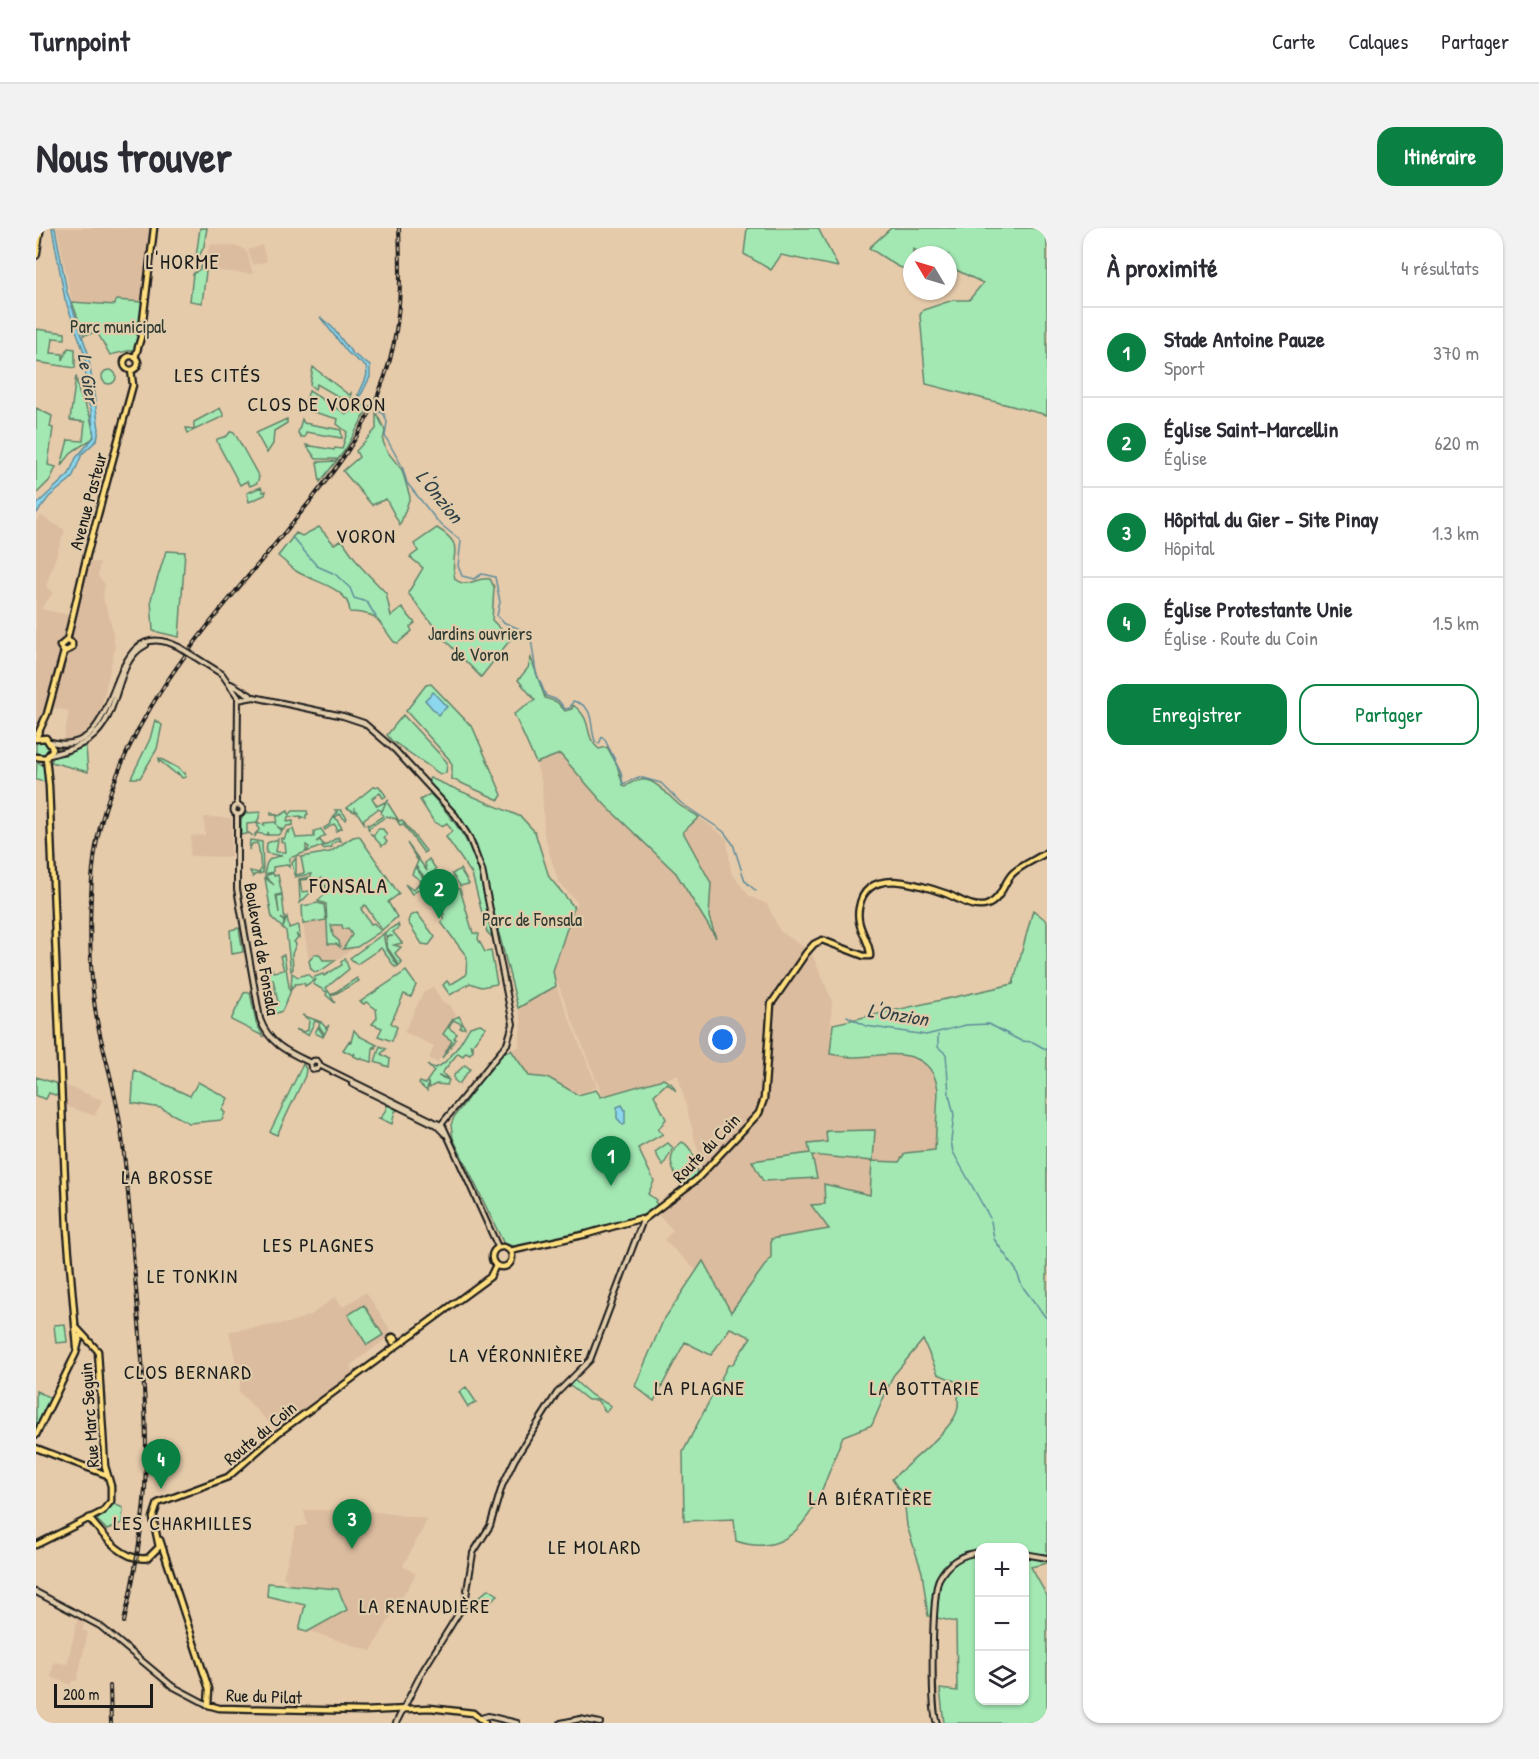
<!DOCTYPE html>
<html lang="fr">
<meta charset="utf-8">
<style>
body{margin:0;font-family:"Patrick Hand",sans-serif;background:#f2f2f3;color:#2b2b33}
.controls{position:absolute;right:18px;bottom:18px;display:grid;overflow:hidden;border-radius:12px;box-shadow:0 2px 4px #0004}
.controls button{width:54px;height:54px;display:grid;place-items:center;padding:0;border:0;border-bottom:2px solid #e1e1e2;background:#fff;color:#2b2b33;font:30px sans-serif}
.compass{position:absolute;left:867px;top:18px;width:54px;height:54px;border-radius:50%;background:#fff;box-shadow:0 2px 4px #0004;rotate:308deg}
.scale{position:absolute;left:18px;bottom:15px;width:99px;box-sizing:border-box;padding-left:6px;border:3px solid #1c1c1c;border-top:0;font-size:16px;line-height:21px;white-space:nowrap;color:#1c1c1c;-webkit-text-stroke:4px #e1ccab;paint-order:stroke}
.you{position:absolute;left:687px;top:812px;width:21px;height:21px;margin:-15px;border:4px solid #fff;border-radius:50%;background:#1a73e8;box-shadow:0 0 0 9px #1a73e833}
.badge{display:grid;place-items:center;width:39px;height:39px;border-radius:50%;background:#0b8043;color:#fff;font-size:20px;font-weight:700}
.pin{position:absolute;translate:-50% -50px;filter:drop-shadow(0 2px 3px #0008)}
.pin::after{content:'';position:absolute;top:32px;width:21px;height:18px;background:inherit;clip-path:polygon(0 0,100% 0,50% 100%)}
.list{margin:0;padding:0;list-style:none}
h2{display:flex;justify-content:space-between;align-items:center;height:78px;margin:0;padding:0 24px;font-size:26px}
h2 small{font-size:20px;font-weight:400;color:#7c7c81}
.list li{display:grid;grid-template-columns:39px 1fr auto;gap:18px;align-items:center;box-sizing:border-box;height:90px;padding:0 24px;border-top:2px solid #e1e1e2}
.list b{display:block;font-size:22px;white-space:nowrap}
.list p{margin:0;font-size:20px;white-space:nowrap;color:#7c7c81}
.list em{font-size:20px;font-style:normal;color:#7c7c81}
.actions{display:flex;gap:12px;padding:18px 24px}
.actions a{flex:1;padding:14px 0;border:2px solid #0b8043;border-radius:18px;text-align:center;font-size:21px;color:#0b8043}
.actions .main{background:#0b8043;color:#fff}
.icon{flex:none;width:33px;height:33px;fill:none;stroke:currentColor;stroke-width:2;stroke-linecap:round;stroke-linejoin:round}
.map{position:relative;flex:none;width:1011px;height:1495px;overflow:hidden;border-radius:18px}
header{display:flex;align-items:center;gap:36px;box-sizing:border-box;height:84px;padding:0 30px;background:#fff;border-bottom:2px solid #e1e1e2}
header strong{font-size:28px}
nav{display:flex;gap:33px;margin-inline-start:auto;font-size:21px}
.intro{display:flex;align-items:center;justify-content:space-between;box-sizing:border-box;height:144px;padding:0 36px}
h1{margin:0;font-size:42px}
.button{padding:15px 27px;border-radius:18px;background:#0b8043;color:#fff;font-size:21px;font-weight:700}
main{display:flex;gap:36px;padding:0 36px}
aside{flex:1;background:#fff;border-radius:18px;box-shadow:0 2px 4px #0004}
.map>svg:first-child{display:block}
.built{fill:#dbbc9f}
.green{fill:#a3e8b3;stroke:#608268;stroke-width:1.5;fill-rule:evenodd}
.water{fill:#8cd7ed;stroke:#5f8c99;stroke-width:1.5}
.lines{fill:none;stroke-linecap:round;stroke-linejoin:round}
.stream{stroke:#5f8c99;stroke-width:1.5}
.minor-casing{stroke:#1c1c1c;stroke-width:8}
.major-casing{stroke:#1c1c1c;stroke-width:9}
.highway-casing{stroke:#1c1c1c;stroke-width:10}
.minor{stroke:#e1ccab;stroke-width:4}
.major{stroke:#ffdf80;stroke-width:4.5}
.highway{stroke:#ffdf80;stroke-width:6}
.rail-casing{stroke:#1c1c1c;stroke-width:4}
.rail{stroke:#e1ccab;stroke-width:1.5;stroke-dasharray:4.5;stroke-linecap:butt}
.minor-bridge-casing{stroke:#1c1c1c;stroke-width:8;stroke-linecap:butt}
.minor-bridge{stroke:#e1ccab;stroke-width:4}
.labels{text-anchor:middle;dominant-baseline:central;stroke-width:4.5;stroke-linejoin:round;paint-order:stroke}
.park-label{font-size:18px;fill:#303b33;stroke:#e1ccab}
.street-label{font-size:18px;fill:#1c1c1c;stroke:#e1ccab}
.neighbourhood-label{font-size:20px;letter-spacing:1.5px;fill:#1c1c1c;stroke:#e1ccab}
.water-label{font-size:20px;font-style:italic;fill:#324146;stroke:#e1ccab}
.quarter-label{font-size:21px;letter-spacing:1.5px;fill:#1c1c1c;stroke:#e1ccab}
</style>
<header>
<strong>Turnpoint</strong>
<nav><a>Carte</a><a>Calques</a><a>Partager</a></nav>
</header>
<div class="intro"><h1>Nous trouver</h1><a class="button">Itinéraire</a></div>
<main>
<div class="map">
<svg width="1011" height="1495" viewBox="0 0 1011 1495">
<rect width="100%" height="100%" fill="#e6cbab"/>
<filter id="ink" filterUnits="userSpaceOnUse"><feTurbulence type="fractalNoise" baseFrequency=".0167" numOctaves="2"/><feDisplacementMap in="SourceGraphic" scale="12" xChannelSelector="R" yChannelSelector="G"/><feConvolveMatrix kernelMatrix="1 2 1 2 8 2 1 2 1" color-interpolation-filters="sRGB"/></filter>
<g filter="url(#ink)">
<path class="built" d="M21 0H114L106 74 80 72 79 77 36 74Z
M176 16 205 19 211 24 217 46 170 42 172 21Z
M226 17 231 33 217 37 212 22Z
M5 288 29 302 10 358 17 365 5 381 38 388 54 334H64L62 348 69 356 67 370 75 394 79 420 63 490 43 508 27 515 33 483 9 479 0 506V293Z
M524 526 570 579 640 645 679 710 673 690 675 655 647 604 663 589 691 611 695 644 713 668 731 676 744 703 775 724 796 772 794 826 818 829 851 825 872 826 887 835 901 852 899 923 869 925 834 967 807 959 790 976 776 977 793 1001 735 1028 695 1084 667 1034 660 1042 628 1012 637 1002 620 985 660 952 666 939 642 847 567 869 517 744 538 679 542 675 523 655 515 631 508 606 506 556 500 535Z
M168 589 196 590 195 629 154 628 155 608 169 607Z
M304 689 323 717 286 742 278 744 274 740 267 696Z
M397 758 406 774 414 777 420 787 407 806 416 813 401 835 393 830 398 818 368 804 387 765Z
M520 758 561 859 546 865 537 864 513 850 493 849 475 822 483 819 485 793 482 780Z
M29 857 66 872 59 888 29 878Z
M330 1064 357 1106 316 1136 315 1141 318 1145 241 1203 203 1164 204 1155 193 1103 252 1095 275 1087 299 1069 307 1079Z
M268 1282H327L392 1291 367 1338 380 1346 335 1423 273 1403 311 1382 302 1361 250 1356 251 1351 247 1350 260 1299 271 1297Z
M42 1389 50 1393 46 1402 52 1404 41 1453H36L35 1457 15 1449 18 1434 31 1436Z"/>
<path class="green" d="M164 0H171L168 18 162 31 158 32 160 29Z
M711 0H782L802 39 745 27 735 42 708 26Z
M855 0H1011V187L890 156 884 87 887 82 917 72H933L947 55 912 38V27H889L877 21 876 44 861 38 833 20Z
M172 28 166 75 154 73 157 46 164 41Z
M80 72 106 74 100 121 74 127 61 104 48 107 36 74 79 77Z
M0 101 29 105V111L17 110 15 125 27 126V132L32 120 39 121V140L0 134Z
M277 139 313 167 315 165V176L281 156 279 161 274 157Z
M66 149a7 7 0 1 1 14 0a7 7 0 1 1-14 0Z
M40 148 43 165 54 188 58 207 56 211 37 223 25 238 32 212 47 213 49 194 34 192Z
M273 163 310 186 318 182 322 167 326 177 333 179 309 222 284 254 281 234 300 233V231H280L270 217 298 222 299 220 306 221 311 204 301 196 302 191 267 181Z
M0 180 16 188 14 199 17 200 12 237 20 239 14 252 0 266Z
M184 180 188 188 152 205 150 200 158 201V194Z
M340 184 349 203 347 213 350 222 366 242 374 269 364 297 350 271 336 277 307 243 323 229 320 223 340 201Z
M251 191V195L238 203 237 216 231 225 220 205Z
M266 191 268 195 305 202 306 210 270 204 269 209H265L262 205Z
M195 203 198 204 223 249 221 255 214 258 211 253 204 257 181 214V211L191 208Z
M225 259 227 264 230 263 229 267 213 274 211 265Z
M283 299 298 316 306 312 325 339 350 365 355 388 366 380 379 395 374 399 376 403 362 415 358 414C341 392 344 385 314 384 313 359 277 354 260 343 254 338 248 333 242 328L260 305 266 308Z
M401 300C432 319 412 325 419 351 431 362 441 348 454 351L458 359 456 392 468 404 478 407 445 449 407 410 372 365 387 340 374 329 382 323 378 316Z
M130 323 149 324 143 409 117 403 115 371Z
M495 430 509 470 521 474 529 483 536 481 537 477C559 493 546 507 563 521L571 519 581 537 587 557 589 559C612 540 626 562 642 576 648 581 656 584 663 589L647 604 675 655 673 689 680 710 640 645 570 578 524 526 500 535 478 486 499 472 482 452 492 440Z
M395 456 437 500 466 567 463 572 416 551V537L413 531 370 483 390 457Z
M367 487 411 534 410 545 404 546 355 512 351 507Z
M119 492 126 497 121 521 104 550H95L114 511Z
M9 511 14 521 9 528 0 527V513Z
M47 517 50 519 52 544 15 534 18 527H31Z
M123 530 144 541 148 546 149 545 150 549 146 550 142 545 140 546 124 533 123 535Z
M1 534 9 538 10 554 0 552Z
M394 550 485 589 499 604 513 649 538 679 517 743 520 758 482 780 441 618 428 595 392 553Z
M343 558 350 568 347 570 344 565 336 570 341 578 353 572 351 574 363 593 366 592 390 623 388 625 367 596 364 597 360 591 351 588 333 600V603L331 596 333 597 347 588 345 585 350 574 346 583 342 581 328 591V595L319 581V584L311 580 337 559Z
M394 566C443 616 444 644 457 710L451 704 436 646 410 609 416 603 411 595 406 598 398 594 384 572Z
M299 582H305L311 590 309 592 304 586 299 589 306 600 300 603 301 600 298 596 289 602 288 600 293 597 301 584Z
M252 583 253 587 257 583H271L272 586 270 587V591L266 589 265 592V588L252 589 251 594 257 593V597L251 598 247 602 241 598 246 603 242 607H232L231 604V607L221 605 219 608V606L223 602 221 595 211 596V604L217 608 213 605 205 607V591L210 585 225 584 221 595 228 597V595L240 594V597L241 587H235V584L243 588Z
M257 601 260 610 278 609V603L285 601 289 607 280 614 284 612 288 618 302 609 305 613 302 612 295 617 296 619 287 621 286 618 271 624 273 619 270 617V624L254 630 253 639 251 637 237 639V644L229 646C229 632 234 629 246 628L230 625 231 615 242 611 240 624H250L249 615 245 614V610L248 611 251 604 254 605 252 603Z
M342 601H347L351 607 348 610 351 614 346 618 335 606 338 607Z
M323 608 363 666 352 674 361 689 346 702 329 677 325 681 335 696 338 695 345 703 321 719 307 721 316 707 312 700 307 701 306 697H295L297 708 303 713 304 719 300 716H292L290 676 282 673 292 663 290 657 287 664 286 650 264 652 266 664 274 663V665L264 675 263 651 275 649V646L259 649 256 635 260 630V647L268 645 265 629 294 624 317 609Z
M214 612 226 614 227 645 218 647 217 649 214 643 223 645 225 641C224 636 224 619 221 615L216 616 213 622Z
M371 615 391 643 389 635 393 631 400 641 397 646 402 648 398 653 406 663 418 659 424 661 437 705 443 706 442 711 449 724 455 723 461 756 445 759 434 755 414 767 407 757 411 753 414 757 430 747 431 729 405 694 408 691 406 688 408 686 395 668 382 662 376 666 369 656 377 662 385 653 376 646 379 639 388 651 382 658 390 648 389 650 380 638 382 633Z
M424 641 433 656 424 658 416 646Z
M237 645 238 648 242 647 246 666 240 667 243 685 241 668 246 667 249 693 245 690 248 694 247 700 251 689 253 700 262 697 263 698 264 710 260 706 262 709 258 714 260 716 256 726 257 741 255 743 250 703 236 690 229 650 238 657 229 648Z
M282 675 288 677 290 692 267 696 266 678Z
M997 682 1011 693V1335L995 1339 1011 1368V1495H908L904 1461 921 1463 920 1394 892 1388 886 1344 871 1298 868 1269 856 1251C872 1235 916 1202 921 1183 924 1175 921 1163 921 1154L902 1146 887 1112 857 1148 836 1197 807 1208C787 1256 770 1337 700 1313L698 1291 648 1293 647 1224 692 1137H696L715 1109 694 1100 675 1127 649 1114 618 1173 599 1158 627 1093 667 1033 695 1084 735 1029V1011L793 1001 775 977 789 976 788 956 834 967 836 933 776 927 781 950 727 953 716 933 774 925 772 916 791 914 790 903 839 902 837 933 863 934 869 925 899 922 902 862C895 815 849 828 818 829 810 829 802 827 794 826L797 796 977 756ZM944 1320H988V1472H944Z
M381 685 399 709 393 717 386 716 372 694 374 688Z
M362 696 363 699 357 704 366 715 358 717 365 719 359 725 366 735 363 737 351 719 350 709 357 708H350L348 705Z
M203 700 207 724 196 726 194 702Z
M347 706 350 720 362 738 359 739 345 720 321 736 314 730Z
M279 726H283L287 732H300L286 742 279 744 275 741 273 733Z
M248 727 254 765 246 783 236 787 233 779 242 774 237 751 231 753 230 749H227L232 741H236L237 744 248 742 244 728Z
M309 731 313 741 290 760 295 767 321 750 323 753 295 768 299 775 290 767 291 764 277 756 280 751 269 758 268 755 259 756 255 762 256 745 262 749 271 746 276 750 287 746 288 748 306 737 305 734Z
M370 743 380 757 375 769 368 766 355 795 361 799 356 813 342 808 346 800 336 796 341 790 340 781 330 774 328 776 324 774Z
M214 764 220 794 227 808 195 792 208 765Z
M266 787 285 794 290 800 293 797 287 809 279 805 282 799 287 807 288 805 283 798 284 795 279 793 272 807 259 801 268 804 272 802 273 792Z
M423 788 429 800H424L426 796 417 792 413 800 421 806 418 810 420 811 406 830 416 813 407 806 417 791Z
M444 796 450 799 437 816V821L434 816 437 822 434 826 430 824 427 828 422 825 406 845 412 850 402 848 413 852 411 857 400 856 393 860 392 854 391 863 383 856 384 854 389 856 398 843 391 837 399 840C414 836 429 807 434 799Z
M318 802 323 808 341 817 337 819 340 820H337L336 834 325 831 326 829 324 831 318 828 319 825 317 827 307 822 313 813 315 814Z
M344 818 350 821 345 826 354 831 353 839 339 834Z
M475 822 493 848 513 850 542 867 560 862 565 869 627 851 635 855 640 863 631 855 618 867 630 891 622 902 627 906 602 920 618 953 612 966 620 972 619 974 623 979C580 1003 525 1010 478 1018L468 1016 417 910 415 897 418 889 464 827Z
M267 836 270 841 269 848 241 907 234 904Z
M429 837 434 841 423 856 418 852V847Z
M98 842 154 868 162 854 192 870 186 882 189 885 186 892 153 895 125 880 96 875Z
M0 849 22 856V868L13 865 10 871 0 868Z
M350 876 363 882 359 883 356 896 343 890 346 889 351 879Z
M646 914C654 917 663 935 660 946 658 952 652 956 647 961 637 944 627 928 646 914Z
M632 915 637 920 627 938 619 924Z
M328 1077 347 1107 331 1117 312 1087Z
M29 1096 31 1114 20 1115 18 1097Z
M538 1152 555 1167 575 1178 570 1184 561 1172H552L533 1157Z
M430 1159 440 1174 432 1179 423 1164Z
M0 1163 15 1170 0 1200Z
M78 1276 87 1280 86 1295 71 1302 61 1292Z
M232 1355 302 1361 311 1382 271 1404 263 1402 269 1377 231 1368Z
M453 1361 462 1367 449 1377 443 1369Z"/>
<path class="water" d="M16 0H19L31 64 52 125 63 201 61 212 46 226 36 250 13 269 0 286V277L33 246 40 230 58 209 55 182 45 156 50 152 49 127 29 71Z
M284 89 296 99 316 125 334 138V149L324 169 331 178 322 171C323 159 334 151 330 139L312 125Z
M397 464 411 479 402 487 389 472Z
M586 877 589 882V896L587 897 581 890V879Z"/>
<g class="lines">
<path class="stream" d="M331 177 348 186 351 194 349 208 366 238 371 255 403 295 425 313 422 338 426 348 438 351 446 346 459 349 464 374 461 388 467 394 486 402 495 411 500 444 510 468 522 472 529 481 534 480 537 473C560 478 553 497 559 513L563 516 566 509 569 512 585 544 587 556 603 549 625 555 645 575 687 603 697 616 709 653 720 663
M256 309 281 338 299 346 314 360 318 370 331 374 340 389
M811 788 830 798 890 807 930 797 953 796 985 813 997 814 1011 822
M902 807V819L910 826 913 866 918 887 915 913 917 924 954 990
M955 993 958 1011 980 1042 986 1058 1011 1091"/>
<defs>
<path id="minor" d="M159 429 186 446 202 469 201 577
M195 456 214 467
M202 472 218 469 307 488 328 495 359 522 419 587 433 609 446 642 477 796 471 816 403 899
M15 514C94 534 64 379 143 419
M14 527C28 523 42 520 54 511 88 485 76 434 110 417
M197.5 582a4.5 4.5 0 1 1 9 0a4.5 4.5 0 1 1-9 0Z
M201 586V661L224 791C233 816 252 824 275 835
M274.5 837a4.5 4.5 0 1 1 9 0a4.5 4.5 0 1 1-9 0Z
M283 837 407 898 462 1019
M316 856 400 897 409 906
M988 1326 1011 1330
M0 1364 64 1398 136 1458 172 1477
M445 1490 452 1488 481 1495
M360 1495 386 1444 429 1375 437 1325 454 1298 466 1258 479 1231 521 1165 554 1132 607 992
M525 1495 544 1491 564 1495
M901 1495C894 1480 896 1366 903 1351 912 1334 925 1326 944 1324"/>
<path id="major" d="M88 135a7 7 0 1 1 14 0a7 7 0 1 1-14 0Z
M99 130 105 109 118 0
M31 412 51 327 97 157 95 142
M28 424 36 420V415L31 412
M28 424 24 418 31 412
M0 510 11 486 28 424
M0 511 10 510 17 521 10 530 0 529
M10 530 13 558 31 1002 41 1119
M456 1029a10 10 0 1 1 20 0a10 10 0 1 1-20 0Z
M474 1023 551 1006 603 991 607 992 660 952 723 885 728 871 735 776 770 725 778 716 786 712 828 728H834C835 713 819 700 823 680 830 638 881 656 908 665 921 669 937 682 951 677 965 672 967 656 976 646 985 637 1001 631 1011 624
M357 1109 360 1111 357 1114 355 1111Z
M0 1207 40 1125 45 1105
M0 1220 71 1247
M53 1290C67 1307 88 1335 112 1330L123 1319 117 1290 122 1275 192 1249 241 1206 454 1049 460 1037
M124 1312 173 1461 172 1477 183 1480 329 1483 394 1480 437 1485 449 1495
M0 1317 66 1284 75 1273V1258L69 1238 62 1123 39 1098"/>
<path id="highway" d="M0 27 4 0"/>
</defs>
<use href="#minor" class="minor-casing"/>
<use href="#major" class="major-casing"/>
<use href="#highway" class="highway-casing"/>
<use href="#minor" class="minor"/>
<use href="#major" class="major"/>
<use href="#highway" class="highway"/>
<defs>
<path id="rail" d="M88 1394C98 1350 106 1306 109 1261 113 1186 104 1111 98 1037 94 989 91 942 84 895 79 861 68 827 61 793 52 742 51 649 64 599 94 480 173 396 249 304 289 255 329 209 349 148 366 99 365 51 363 0
M74 1458 75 1495"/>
</defs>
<use href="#rail" class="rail-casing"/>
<use href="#rail" class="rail"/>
<defs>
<path id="minor-bridge" d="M143 419 159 429"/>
</defs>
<use href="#minor-bridge" class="minor-bridge-casing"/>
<use href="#minor-bridge" class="minor-bridge"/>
</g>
</g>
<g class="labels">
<g class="park-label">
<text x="82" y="98">Parc municipal</text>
<text x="444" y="405">Jardins ouvriers<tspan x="444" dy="21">de Voron</tspan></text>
<text x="496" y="691">Parc de Fonsala</text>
</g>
<g class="street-label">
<text transform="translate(52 273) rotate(-75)">Avenue Pasteur</text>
<text transform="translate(226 721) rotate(80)">Boulevard de Fonsala</text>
<text transform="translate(670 920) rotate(-46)">Route du Coin</text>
<text transform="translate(53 1187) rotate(-94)">Rue Marc Seguin</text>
<text transform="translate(224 1205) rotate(-40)">Route du Coin</text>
<text transform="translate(228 1468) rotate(2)">Rue du Pilat</text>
</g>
<g class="neighbourhood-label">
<text x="182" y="146">LES CITÉS</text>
<text x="281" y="175">CLOS DE VORON</text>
<text x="330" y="307">VORON</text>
<text x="132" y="948">LA BROSSE</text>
<text x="283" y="1016">LES PLAGNES</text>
<text x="157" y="1047">LE TONKIN</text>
<text x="481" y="1126">LA VÉRONNIÈRE</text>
<text x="152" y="1143">CLOS BERNARD</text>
<text x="664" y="1159">LA PLAGNE</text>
<text x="889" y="1159">LA BOTTARIE</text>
<text x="835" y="1269">LA BIÉRATIÈRE</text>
<text x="147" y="1294">LES CHARMILLES</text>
<text x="559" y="1318">LE MOLARD</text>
<text x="389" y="1377">LA RENAUDIÈRE</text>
</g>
<g class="water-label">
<text transform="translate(53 150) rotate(81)">Le Gier</text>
<text transform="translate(404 268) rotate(51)">L'Onzion</text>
<text transform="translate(862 786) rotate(9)">L'Onzion</text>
</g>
<g class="quarter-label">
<text x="147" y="33">L'HORME</text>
<text x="313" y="657">FONSALA</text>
</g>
</g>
</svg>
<div class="controls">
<button>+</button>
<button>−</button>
<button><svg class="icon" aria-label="layers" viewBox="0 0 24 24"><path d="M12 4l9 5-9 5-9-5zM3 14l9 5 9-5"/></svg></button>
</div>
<svg class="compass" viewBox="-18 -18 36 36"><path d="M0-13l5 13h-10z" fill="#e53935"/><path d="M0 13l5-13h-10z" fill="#7c7c81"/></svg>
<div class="scale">200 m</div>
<div class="you"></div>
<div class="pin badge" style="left:575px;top:958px">1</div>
<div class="pin badge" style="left:403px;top:691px">2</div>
<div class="pin badge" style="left:316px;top:1321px">3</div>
<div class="pin badge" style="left:125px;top:1261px">4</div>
</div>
<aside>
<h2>À proximité<small>4 résultats</small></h2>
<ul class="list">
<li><span class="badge">1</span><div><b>Stade Antoine Pauze</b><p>Sport</p></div><em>370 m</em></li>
<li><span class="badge">2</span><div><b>Église Saint-Marcellin</b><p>Église</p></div><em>620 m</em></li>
<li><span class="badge">3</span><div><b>Hôpital du Gier - Site Pinay</b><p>Hôpital</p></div><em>1.3 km</em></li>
<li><span class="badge">4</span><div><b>Église Protestante Unie</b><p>Église · Route du Coin</p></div><em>1.5 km</em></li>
</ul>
<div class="actions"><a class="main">Enregistrer</a><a>Partager</a></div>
</aside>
</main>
